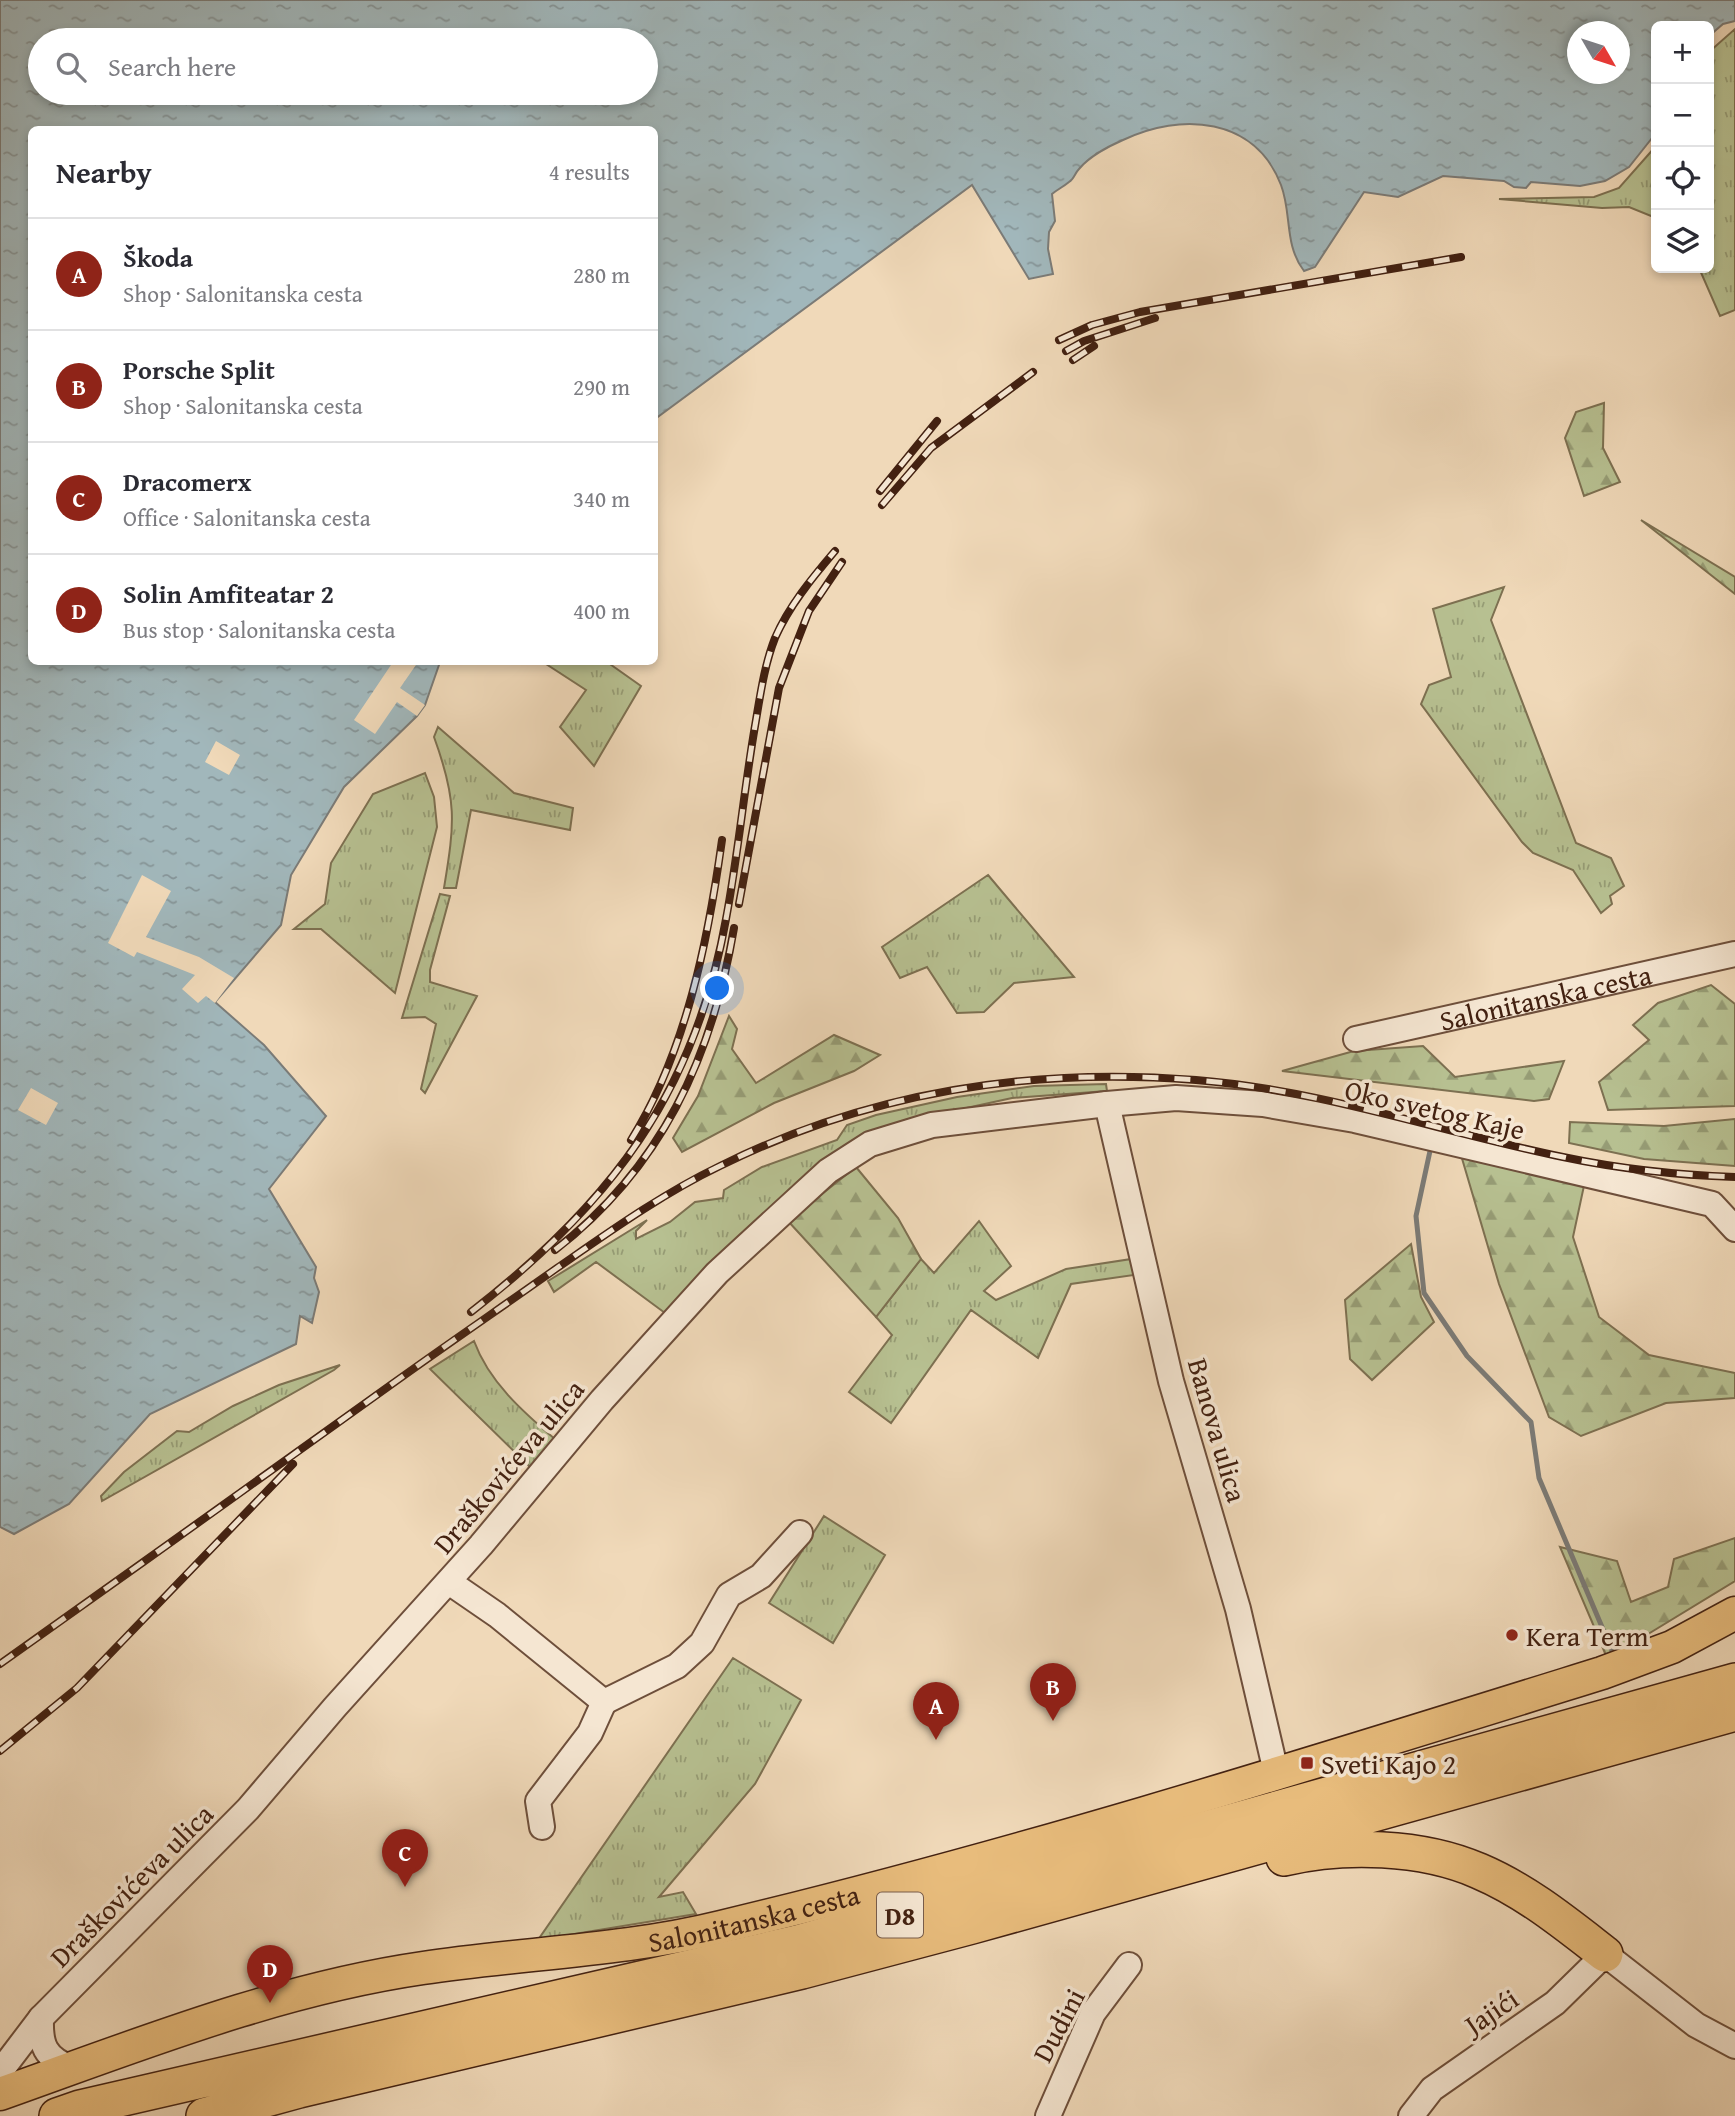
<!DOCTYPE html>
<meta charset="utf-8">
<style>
body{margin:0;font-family:"Gentium Book Plus",serif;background:#f7f7f7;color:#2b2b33}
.controls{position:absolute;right:21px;top:21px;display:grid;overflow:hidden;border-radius:10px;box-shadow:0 4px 10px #0003}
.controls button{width:63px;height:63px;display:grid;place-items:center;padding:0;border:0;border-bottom:2px solid #e1e1e2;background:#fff;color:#2b2b33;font:35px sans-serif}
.compass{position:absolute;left:1567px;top:21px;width:63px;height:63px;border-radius:50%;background:#fff;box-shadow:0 4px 10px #0003;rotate:129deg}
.you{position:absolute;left:718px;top:989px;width:24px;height:24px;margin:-18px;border:5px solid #fff;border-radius:50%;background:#1a73e8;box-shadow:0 0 0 10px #1a73e833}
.badge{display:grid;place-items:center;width:46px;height:46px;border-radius:50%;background:#8f2418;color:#fff;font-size:23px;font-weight:700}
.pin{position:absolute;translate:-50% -58px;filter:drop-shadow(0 2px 4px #0008)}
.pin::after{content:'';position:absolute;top:37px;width:24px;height:21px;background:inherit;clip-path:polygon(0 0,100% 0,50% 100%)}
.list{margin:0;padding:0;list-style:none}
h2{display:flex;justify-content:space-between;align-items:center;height:91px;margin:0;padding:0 28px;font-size:30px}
h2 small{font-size:23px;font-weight:400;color:#7c7c81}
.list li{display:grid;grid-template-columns:46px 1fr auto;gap:21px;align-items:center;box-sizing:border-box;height:112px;padding:0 28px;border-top:2px solid #e1e1e2}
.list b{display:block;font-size:26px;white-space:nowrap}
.list p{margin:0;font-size:23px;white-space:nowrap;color:#7c7c81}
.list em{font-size:23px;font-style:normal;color:#7c7c81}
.icon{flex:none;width:38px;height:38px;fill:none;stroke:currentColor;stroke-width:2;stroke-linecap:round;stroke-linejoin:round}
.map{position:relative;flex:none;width:1735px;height:2116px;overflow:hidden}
.search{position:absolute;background:#fff;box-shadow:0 4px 10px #0003;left:28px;top:28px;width:630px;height:77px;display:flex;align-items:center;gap:18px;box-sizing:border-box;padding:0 24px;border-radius:38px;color:#7c7c81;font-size:26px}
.panel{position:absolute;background:#fff;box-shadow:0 4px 10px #0003;left:28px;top:126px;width:630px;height:539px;border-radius:10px}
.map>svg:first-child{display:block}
.grass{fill:url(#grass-tufts);stroke:#7d7051;stroke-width:2}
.forest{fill:url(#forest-firs);stroke:#7d7051;stroke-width:2}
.water{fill:url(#water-ripples);stroke:#7b7b77;stroke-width:2;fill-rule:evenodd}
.pier{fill:#f0d9b9}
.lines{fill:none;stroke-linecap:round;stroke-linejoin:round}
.stream{stroke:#7b7b77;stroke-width:5}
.minor-casing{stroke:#6e4f3b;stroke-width:28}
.major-casing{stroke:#432111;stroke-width:35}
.highway-casing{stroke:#432111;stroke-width:38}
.minor{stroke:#f5e6d2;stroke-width:24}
.major{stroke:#e8bc7c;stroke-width:32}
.highway{stroke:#e8bc7c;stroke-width:35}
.rail-casing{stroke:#432111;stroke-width:8}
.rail{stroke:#f5e6d2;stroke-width:5;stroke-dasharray:16;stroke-linecap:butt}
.poi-dot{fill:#8f2418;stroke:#f5e6d2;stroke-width:2.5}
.labels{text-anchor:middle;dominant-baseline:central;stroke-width:7;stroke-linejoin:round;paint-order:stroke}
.shield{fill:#f5e6d2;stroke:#785c4b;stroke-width:2}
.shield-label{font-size:26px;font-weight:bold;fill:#432111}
.street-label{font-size:28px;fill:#432111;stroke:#f5e6d2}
.poi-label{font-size:28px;fill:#432111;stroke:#f5e6d2;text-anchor:start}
</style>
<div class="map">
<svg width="1735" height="2116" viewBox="0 0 1735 2116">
<defs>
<pattern id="grass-tufts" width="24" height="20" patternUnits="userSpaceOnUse" patternTransform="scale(1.75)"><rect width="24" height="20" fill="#b7c091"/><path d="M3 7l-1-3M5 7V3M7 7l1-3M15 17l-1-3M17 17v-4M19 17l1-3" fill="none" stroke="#969c75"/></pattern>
<pattern id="forest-firs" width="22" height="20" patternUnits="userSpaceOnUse" patternTransform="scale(1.75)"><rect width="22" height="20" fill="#b7c091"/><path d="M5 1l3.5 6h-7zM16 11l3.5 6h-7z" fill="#969c75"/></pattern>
<pattern id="water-ripples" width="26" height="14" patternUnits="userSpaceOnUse" patternTransform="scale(1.75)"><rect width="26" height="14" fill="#a1b7bb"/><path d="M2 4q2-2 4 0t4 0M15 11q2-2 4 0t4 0" fill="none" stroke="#859497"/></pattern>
</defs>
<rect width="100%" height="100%" fill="#f0d9b9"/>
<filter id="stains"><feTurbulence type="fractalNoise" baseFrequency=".00286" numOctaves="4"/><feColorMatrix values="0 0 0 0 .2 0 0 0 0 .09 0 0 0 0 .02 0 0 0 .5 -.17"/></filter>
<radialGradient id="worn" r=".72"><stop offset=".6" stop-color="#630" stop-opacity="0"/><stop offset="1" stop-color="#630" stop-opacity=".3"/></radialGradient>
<path class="grass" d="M1735 29V310L1720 316 1699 268H1709V52Z
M1656 146V218L1629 207 1602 208 1499 199 1594 197 1619 188Z
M1504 587 1491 620 1576 843 1611 858 1624 886 1610 896 1612 904 1601 913 1573 870 1533 853 1522 842 1421 704 1429 685 1451 677 1433 609Z
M543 662H607L641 686 594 766 560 727 586 690Z
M438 727 514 793 573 808 570 830 471 810 456 888H444C455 822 457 800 434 737Z
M425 773 434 797 437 827 395 993 321 929H294L325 904 331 863 373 794Z
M988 875 1074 977 1014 983 984 1012 957 1013 927 967 900 978 882 947Z
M440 894 450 896 430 970V982L477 996 425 1093 421 1089 436 1024 425 1017 402 1018Z
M1106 1084 1107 1091 1012 1098 898 1123 734 1242 665 1313 596 1262 554 1292 548 1281 647 1220 636 1231V1239L670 1222 695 1202 723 1198 724 1190 762 1167 837 1140 847 1125 876 1115 957 1097 1034 1086Z
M979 1221 1011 1266 984 1291 996 1300 1066 1269 1138 1258 1141 1274 1071 1284 1038 1358 971 1310 891 1423 849 1392 892 1335 876 1317 921 1259 934 1273Z
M474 1341C489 1382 523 1412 556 1440L532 1469 430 1369Z
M340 1365 334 1370 102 1501 101 1496 124 1472 177 1431 189 1432 233 1406 279 1385Z
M824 1516 885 1555 833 1643 769 1603Z
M1595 1629 1635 1642 1607 1658Z
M733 1658 801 1700 755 1784 659 1897 683 1892 696 1914 538 1940Z"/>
<path class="forest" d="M1604 403 1603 448 1620 482 1584 496 1565 438 1576 412Z
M1641 520 1735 577V594Z
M1711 985 1735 1004V1106L1608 1110 1599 1082 1649 1040 1633 1025 1658 1003Z
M729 1016 737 1029 732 1049 756 1083 834 1035 880 1055 854 1071 774 1103 682 1152 673 1138 698 1096Z
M1423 1046 1455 1077 1564 1061 1549 1099 1534 1101 1282 1071 1354 1051Z
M1735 1119V1166L1644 1159 1569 1143 1570 1122 1664 1126Z
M1461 1155 1585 1181 1573 1237 1599 1317 1649 1355 1735 1373V1398L1666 1403 1581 1436 1549 1417 1499 1284Z
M856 1167 898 1218 921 1259 876 1317 788 1221Z
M1411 1244 1421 1297 1434 1322 1372 1380 1350 1359 1345 1300Z
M1735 1538V1581L1635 1642 1595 1629 1560 1547 1617 1561 1631 1602 1668 1587 1674 1559Z"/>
<path class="water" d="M0 0H1735V21L1723 24 1709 36V26H1656V133L1629 167 1605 181 1580 186 1531 182 1526 188 1514 187 1504 181 1443 176 1398 197 1364 192 1315 267 1304 271C1284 245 1292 214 1281 185 1255 117 1181 112 1123 140 1109 146 1089 157 1079 169 1075 173 1074 179 1069 182 1063 187 1058 189 1052 194L1055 221 1049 232 1048 249 1053 274 1029 279 972 185 655 419 654 130H32V662H440L425 705 417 716 344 787 291 875 281 925 215 1002 264 1045 326 1116 269 1189 316 1267 314 1278 319 1292 312 1323 300 1316 296 1344 150 1414 69 1504 14 1534 0 1527ZM1578 32H1620V74H1578ZM40 40H646V93H40Z"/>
<path class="pier" d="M393 662H418L400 688 425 705 417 716 397 702 375 734 354 720Z
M216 741 240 755 229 775 205 762Z
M142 875 171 891 146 937 199 957 234 978 215 1003 206 996 198 1003 182 989 195 975 137 952 134 957 108 943Z
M31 1088 58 1103 46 1125 18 1110Z"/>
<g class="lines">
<path class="stream" d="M1430 1151 1416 1216 1424 1293 1467 1356 1531 1422 1539 1478 1613 1653"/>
<defs>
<g id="minor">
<path id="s1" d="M1356 1039 1735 954"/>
<path d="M1107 1104 1171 1381 1238 1609 1276 1772"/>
<path d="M449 1582 497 1615 604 1702 677 1666 702 1643 729 1595 761 1576 800 1533"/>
<path d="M542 1827 538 1801 590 1733 604 1702"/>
<path d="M41 2018C40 2045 45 2058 71 2068"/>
<path d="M0 2072 41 2018 248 1809 335 1707 481 1545 602 1400 717 1273 828 1171 870 1144 932 1125 1107 1104 1176 1098 1263 1104 1355 1120 1712 1204 1735 1229"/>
<path d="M1048 2116 1093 2013 1129 1965"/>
<path d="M1411 2116 1432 2089 1555 2003 1605 1954 1696 2025 1735 2046"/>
</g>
<g id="major">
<path id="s2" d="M0 2094C138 2045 278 1989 423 1968 522 1953 624 1951 721 1927 1018 1856 1310 1764 1602 1673L1672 1647 1735 1613"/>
</g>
<path id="highway" d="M1284 1858C1344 1844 1422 1846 1479 1871 1526 1891 1565 1923 1605 1954
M57 2116 80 2108 797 1943 1735 1681
M204 2116 299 2090 802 1971 972 1926 1735 1713"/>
</defs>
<use href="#minor" class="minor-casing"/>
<use href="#major" class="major-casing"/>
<use href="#highway" class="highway-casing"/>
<use href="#minor" class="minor"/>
<use href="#major" class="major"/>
<use href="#highway" class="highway"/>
<defs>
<path id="rail" d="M1059 340 1092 325 1140 312 1461 257
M1066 351 1084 341 1155 318
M1073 360 1094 346
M880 491 937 421
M882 505 931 448 1033 372
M739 904 779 688 809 611 842 562
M631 1140C686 1052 708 941 722 840
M555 1250C661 1168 712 1058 734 928
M471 1312C609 1205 695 1094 726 919 738 855 744 790 755 726 760 697 764 666 775 638 789 606 812 578 835 551
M0 1664C131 1571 261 1478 392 1384 446 1345 502 1307 557 1268 609 1232 662 1194 720 1166 869 1092 1031 1067 1196 1080 1322 1090 1441 1132 1563 1157 1620 1169 1677 1175 1735 1177
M0 1751 77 1688 293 1464"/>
</defs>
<use href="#rail" class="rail-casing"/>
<use href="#rail" class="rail"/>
</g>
<g class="poi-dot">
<circle cx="1512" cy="1635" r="7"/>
<rect x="1300" y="1756" width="14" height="14" rx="3.5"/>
</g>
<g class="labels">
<rect class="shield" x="877" y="1892.5" width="46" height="45" rx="5"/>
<g class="shield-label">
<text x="900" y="1915">D8</text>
</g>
<g class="street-label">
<text stroke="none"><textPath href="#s1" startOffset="194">Salonitanska cesta</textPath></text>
<text transform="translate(1435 1109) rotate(13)">Oko svetog Kaje</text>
<text transform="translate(1218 1430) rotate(74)">Banova ulica</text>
<text transform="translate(508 1466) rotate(-50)">Draškovićeva ulica</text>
<text transform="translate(131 1885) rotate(-45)">Draškovićeva ulica</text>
<text stroke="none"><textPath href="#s2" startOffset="777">Salonitanska cesta</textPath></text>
<text transform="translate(1491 2011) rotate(-34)">Jajići</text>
<text transform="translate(1058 2025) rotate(-62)">Dudini</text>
</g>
<g class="poi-label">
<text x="1526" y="1635">Kera Term</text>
<text x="1321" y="1763">Sveti Kajo 2</text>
</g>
</g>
<rect width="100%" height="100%" filter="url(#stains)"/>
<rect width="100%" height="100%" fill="url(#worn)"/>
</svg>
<div class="controls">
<button>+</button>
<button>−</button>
<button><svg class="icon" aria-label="locate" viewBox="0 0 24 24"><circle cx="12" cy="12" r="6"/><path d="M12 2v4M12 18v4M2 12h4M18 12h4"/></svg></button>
<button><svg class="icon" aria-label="layers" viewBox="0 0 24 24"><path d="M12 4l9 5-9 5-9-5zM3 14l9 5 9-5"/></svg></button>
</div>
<svg class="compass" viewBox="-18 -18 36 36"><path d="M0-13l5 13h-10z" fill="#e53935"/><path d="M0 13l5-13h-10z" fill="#7c7c81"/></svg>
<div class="you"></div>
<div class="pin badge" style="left:936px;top:1740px">A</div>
<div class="pin badge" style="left:1053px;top:1721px">B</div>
<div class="pin badge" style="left:405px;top:1887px">C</div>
<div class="pin badge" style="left:270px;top:2003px">D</div>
<div class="search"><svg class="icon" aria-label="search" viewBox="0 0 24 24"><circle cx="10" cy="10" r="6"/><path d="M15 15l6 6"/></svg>Search here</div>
<section class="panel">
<h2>Nearby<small>4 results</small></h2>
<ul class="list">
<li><span class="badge">A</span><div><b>Škoda</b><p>Shop · Salonitanska cesta</p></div><em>280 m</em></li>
<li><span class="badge">B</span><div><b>Porsche Split</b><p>Shop · Salonitanska cesta</p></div><em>290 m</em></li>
<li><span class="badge">C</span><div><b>Dracomerx</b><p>Office · Salonitanska cesta</p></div><em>340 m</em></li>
<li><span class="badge">D</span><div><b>Solin Amfiteatar 2</b><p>Bus stop · Salonitanska cesta</p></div><em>400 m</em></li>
</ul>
</section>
</div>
